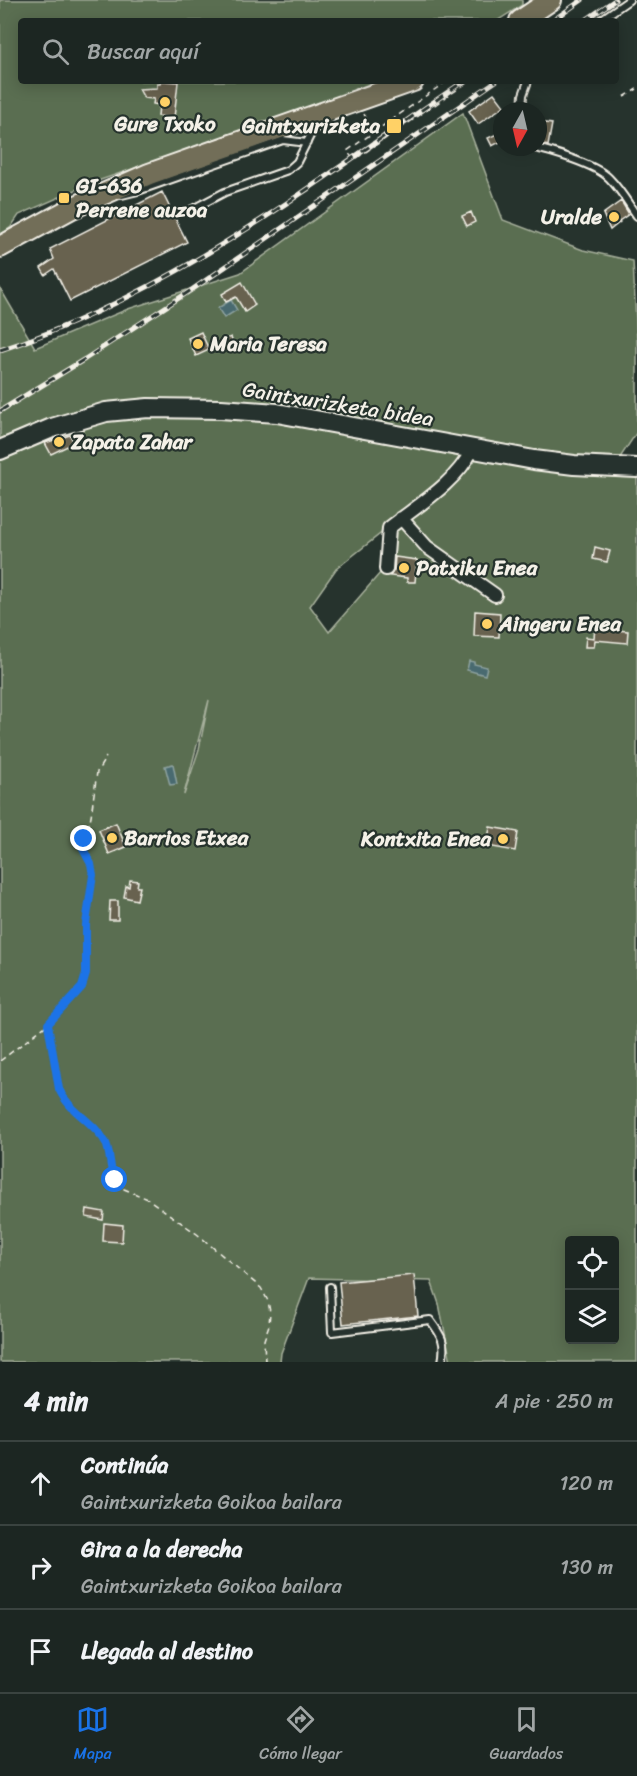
<!DOCTYPE html>
<html lang="es">
<meta charset="utf-8">
<style>
body{margin:0;font-family:Sriracha,sans-serif;background:#252e2a;color:#f1f3f6}
.controls{position:absolute;right:18px;bottom:18px;display:grid;overflow:hidden;border-radius:6px;box-shadow:0 3px 15px #0003}
.controls button{width:54px;height:54px;display:grid;place-items:center;padding:0;border:0;border-bottom:2px solid #3a4340;background:#1c2622;color:#f1f3f6;font:30px sans-serif}
.compass{position:absolute;left:493px;top:102px;width:54px;height:54px;border-radius:50%;background:#1c2622;box-shadow:0 3px 15px #0003;rotate:188deg}
.stop{position:absolute;width:18px;height:18px;margin:-14px;border:4px solid #1a73e8;border-radius:50%;background:#fff}
.stop.end{background:#1a73e8;border-color:#fff;box-shadow:0 2px 6px #0008}
.list{margin:0;padding:0;list-style:none}
h2{display:flex;justify-content:space-between;align-items:center;height:78px;margin:0;padding:0 24px;font-size:26px}
h2 small{font-size:20px;font-weight:400;color:#a0a5a5}
.list li{display:grid;grid-template-columns:39px 1fr auto;gap:18px;align-items:center;box-sizing:border-box;height:84px;padding:0 24px;border-top:2px solid #3a4340}
.list b{display:block;font-size:22px;white-space:nowrap}
.list p{margin:0;font-size:20px;white-space:nowrap;color:#a0a5a5}
.list em{font-size:20px;font-style:normal;color:#a0a5a5}
.icon{flex:none;width:33px;height:33px;fill:none;stroke:currentColor;stroke-width:2;stroke-linecap:round;stroke-linejoin:round}
.map{position:relative;flex:none;width:637px;height:1362px;overflow:hidden}
.search{position:absolute;background:#1c2622;box-shadow:0 3px 15px #0003;left:18px;right:18px;top:18px;height:66px;display:flex;align-items:center;gap:15px;box-sizing:border-box;padding:0 21px;border-radius:6px;color:#a0a5a5;font-size:22px}
.sheet{height:330px;background:#1c2622}
nav{display:flex;justify-content:space-around;align-items:center;box-sizing:border-box;height:84px;border-top:2px solid #3a4340;background:#1c2622;font-size:16px;color:#a0a5a5}
nav a{display:grid;justify-items:center;gap:3px}
nav .on{color:#1a73e8}
.map>svg:first-child{display:block}
.green{fill:#5a6e51;stroke:#a7b09c;stroke-width:1.5;fill-rule:evenodd}
.water{fill:#486b6f;stroke:#8da19f;stroke-width:1.5}
.building{fill:#676250;stroke:#f4f1e8;stroke-width:1.5}
.lines{fill:none;stroke-linecap:round;stroke-linejoin:round}
.service-casing{stroke:#f4f1e8;stroke-width:10}
.minor-casing{stroke:#f4f1e8;stroke-width:16}
.secondary-casing{stroke:#f4f1e8;stroke-width:22}
.primary-casing{stroke:#f4f1e8;stroke-width:24}
.path{stroke:#f4f1e8;stroke-width:1.5;stroke-dasharray:6 4.5;stroke-linecap:butt}
.service{stroke:#26332d;stroke-width:6}
.minor{stroke:#26332d;stroke-width:12}
.secondary{stroke:#26332d;stroke-width:18}
.primary{stroke:#726e59;stroke-width:20}
.rail-casing{stroke:#f4f1e8;stroke-width:5}
.rail{stroke:#26332d;stroke-width:3;stroke-dasharray:9;stroke-linecap:butt}
.route{stroke:#1a73e8;stroke-width:8}
.poi-dot{fill:#ffd166;stroke:#26332d;stroke-width:2}
.labels{text-anchor:middle;dominant-baseline:central;stroke-width:4.5;stroke-linejoin:round;paint-order:stroke}
.poi-label{font-size:21px;font-weight:bold;fill:#f4f1e8;stroke:#26332d;text-anchor:start}
.street-label{font-size:21px;fill:#f4f1e8;stroke:#26332d}
</style>
<div class="map">
<svg width="637" height="1362" viewBox="0 0 637 1362">
<rect width="100%" height="100%" fill="#26332d"/>
<filter id="ink" filterUnits="userSpaceOnUse"><feTurbulence type="fractalNoise" baseFrequency=".0167" numOctaves="2"/><feDisplacementMap in="SourceGraphic" scale="12" xChannelSelector="R" yChannelSelector="G"/><feConvolveMatrix kernelMatrix="1 2 1 2 8 2 1 2 1" color-interpolation-filters="sRGB"/></filter>
<g filter="url(#ink)">
<path class="green" d="M0 0H522V5L497 21H21V81H376L328 101 89 184 19 215 11 227 0 235Z
M463 113 503 220 583 250 633 261 637 343V432L615 465 637 467V1362H451L439 1304 431 1281 309 1278 281 1353 280 1362H0V288L35 348 128 309 240 273ZM384 531 381 572 329 632 310 606 336 569ZM209 700 199 749 184 795V794ZM570 1240H614V1340H570Z"/>
<path class="water" d="M231 300 237 310 224 318 218 308Z
M469 661 474 662V664L487 667 485 675 467 670Z
M173 764 177 784 170 785 165 766Z"/>
<path class="building" d="M161 81 178 82 174 118 158 116 159 105 153 104 154 99 144 98 139 89 157 88V84H160Z
M494 93 504 106 478 124 469 111Z
M538 122 552 124 548 146 538 143Z
M499 133 502 141 492 146 488 138Z
M162 192 187 242 70 301 54 269 45 275 41 268 54 259 50 249Z
M621 201 629 214 619 221 620 222 610 230 603 214Z
M471 212 475 222 467 226 462 216Z
M242 282 255 305 245 312 236 297 226 302 222 294Z
M201 332 209 350 196 356 188 338Z
M231 337 233 345 217 351 214 344Z
M70 435 74 443 51 454 45 443Z
M595 547 610 551 607 562 593 559Z
M395 557 417 560 415 582H407V578L390 576 394 570Z
M475 611 500 613 499 637 474 636Z
M607 624 615 625V630L628 631 627 643 595 640 594 647H585L586 637 594 638 595 627 607 629Z
M116 823 126 847 109 854 99 830Z
M490 827 518 832 515 851 487 846Z
M130 880 138 881 137 887H140L137 900 124 897 126 886 129 887Z
M110 901H118V920H109Z
M87 1209 104 1212 103 1220 86 1217Z
M104 1223 123 1225 122 1242 103 1241Z
M414 1275 418 1316 343 1324 339 1282Z"/>
<g class="lines">
<defs>
<path id="service" d="M599 21 629 0
M522 111 523 95 528 81
M531 147C550 151 595 164 609 178 620 189 628 203 637 216
M122 195 138 191 283 140 307 143
M189 211 225 192 288 170 297 162 313 130 331 119
M330 1287 332 1332 430 1320C442 1336 446 1342 442 1362"/>
<path id="minor" d="M401 518 427 547 495 595
M386 569 389 528C418 505 455 484 472 450"/>
<path id="secondary" d="M0 450 52 428 106 412 148 408 221 409 277 413 534 460 574 465 637 468"/>
<path id="primary" d="M520 21 551 0
M0 247 72 208 149 174 413 81"/>
</defs>
<use href="#service" class="service-casing"/>
<use href="#minor" class="minor-casing"/>
<use href="#secondary" class="secondary-casing"/>
<use href="#primary" class="primary-casing"/>
<path class="path" d="M447 81 347 151 354 160 461 87
M453 81 461 87 470 81
M624 97 637 89
M364 114 373 131
M48 1024 59 1089 63 1099 69 1106 96 1131 106 1143 110 1171 115 1180 124 1189 148 1199 197 1234 261 1288 268 1301 270 1312 269 1325 264 1340 265 1362
M0 1061 48 1024 82 987 86 973V924L93 875 91 864 83 849 91 816 97 772 106 757"/>
<use href="#service" class="service"/>
<use href="#minor" class="minor"/>
<use href="#secondary" class="secondary"/>
<use href="#primary" class="primary"/>
<defs>
<path id="rail" d="M552 21 582 0
M584 21 615 0
M0 350C172 295 317 181 464 81
M0 411 85 359 193 289 496 81"/>
</defs>
<use href="#rail" class="rail-casing"/>
<use href="#rail" class="rail"/>
</g>
</g>
<g class="lines" filter="url(#ink)">
<path class="route" d="M84 839 83 849 91 864 93 875 86 924V974L82 987 48 1024 59 1089C69 1112 95 1122 106 1143 111 1155 109 1168 115 1180"/>
</g>
<g class="poi-dot">
<circle cx="165" cy="102" r="6"/>
<rect x="386" y="118" width="16" height="16" rx="3"/>
<rect x="58" y="192" width="12" height="12" rx="3"/>
<circle cx="614" cy="217" r="6"/>
<circle cx="198" cy="344" r="6"/>
<circle cx="59" cy="442" r="6"/>
<circle cx="404" cy="568" r="6"/>
<circle cx="487" cy="624" r="6"/>
<circle cx="112" cy="838" r="6"/>
<circle cx="503" cy="839" r="6"/>
</g>
<g class="labels">
<g class="poi-label">
<text x="165" y="124" text-anchor="middle">Gure Txoko</text>
<text x="380" y="126" text-anchor="end">Gaintxurizketa</text>
<text x="76" y="186">GI-636<tspan x="76" dy="24">Perrene auzoa</tspan></text>
<text x="602" y="217" text-anchor="end">Uralde</text>
<text x="210" y="344">Maria Teresa</text>
<text x="71" y="442">Zapata Zahar</text>
<text x="416" y="568">Patxiku Enea</text>
<text x="499" y="624">Aingeru Enea</text>
<text x="124" y="838">Barrios Etxea</text>
<text x="491" y="839" text-anchor="end">Kontxita Enea</text>
</g>
<g class="street-label">
<text transform="translate(338 404) rotate(9)">Gaintxurizketa bidea</text>
</g>
</g>
</svg>
<div class="controls">
<button><svg class="icon" aria-label="locate" viewBox="0 0 24 24"><circle cx="12" cy="12" r="6"/><path d="M12 2v4M12 18v4M2 12h4M18 12h4"/></svg></button>
<button><svg class="icon" aria-label="layers" viewBox="0 0 24 24"><path d="M12 4l9 5-9 5-9-5zM3 14l9 5 9-5"/></svg></button>
</div>
<svg class="compass" viewBox="-18 -18 36 36"><path d="M0-13l5 13h-10z" fill="#e53935"/><path d="M0 13l5-13h-10z" fill="#a0a5a5"/></svg>
<div class="stop" style="left:115px;top:1180px"></div>
<div class="stop end" style="left:84px;top:839px"></div>
<div class="search"><svg class="icon" aria-label="search" viewBox="0 0 24 24"><circle cx="10" cy="10" r="6"/><path d="M15 15l6 6"/></svg>Buscar aquí</div>
</div>
<section class="sheet">
<h2>4 min<small>A pie · 250 m</small></h2>
<ul class="list">
<li><svg class="icon" aria-label="ahead" viewBox="0 0 24 24"><path d="M12 20V5M6 11l6-6 6 6"/></svg><div><b>Continúa</b><p>Gaintxurizketa Goikoa bailara</p></div><em>120 m</em></li>
<li><svg class="icon" aria-label="right" viewBox="0 0 24 24"><path d="M7 20v-9h11M14 6l5 5-5 5"/></svg><div><b>Gira a la derecha</b><p>Gaintxurizketa Goikoa bailara</p></div><em>130 m</em></li>
<li><svg class="icon" aria-label="arrive" viewBox="0 0 24 24"><path d="M6 21V4h12l-3 4 3 4H6"/></svg><div><b>Llegada al destino</b></div></li>
</ul>
</section>
<nav>
<a class="on"><svg class="icon" aria-label="map" viewBox="0 0 24 24"><path d="M3 6l6-2 6 2 6-2v14l-6 2-6-2-6 2zM9 4v14M15 6v14"/></svg>Mapa</a>
<a><svg class="icon" aria-label="directions" viewBox="0 0 24 24"><path d="M12 3l9 9-9 9-9-9zM9 14v-3h6M13 9l2 2-2 2"/></svg>Cómo llegar</a>
<a><svg class="icon" aria-label="saved" viewBox="0 0 24 24"><path d="M7 4h10v16l-5-4-5 4z"/></svg>Guardados</a>
</nav>
